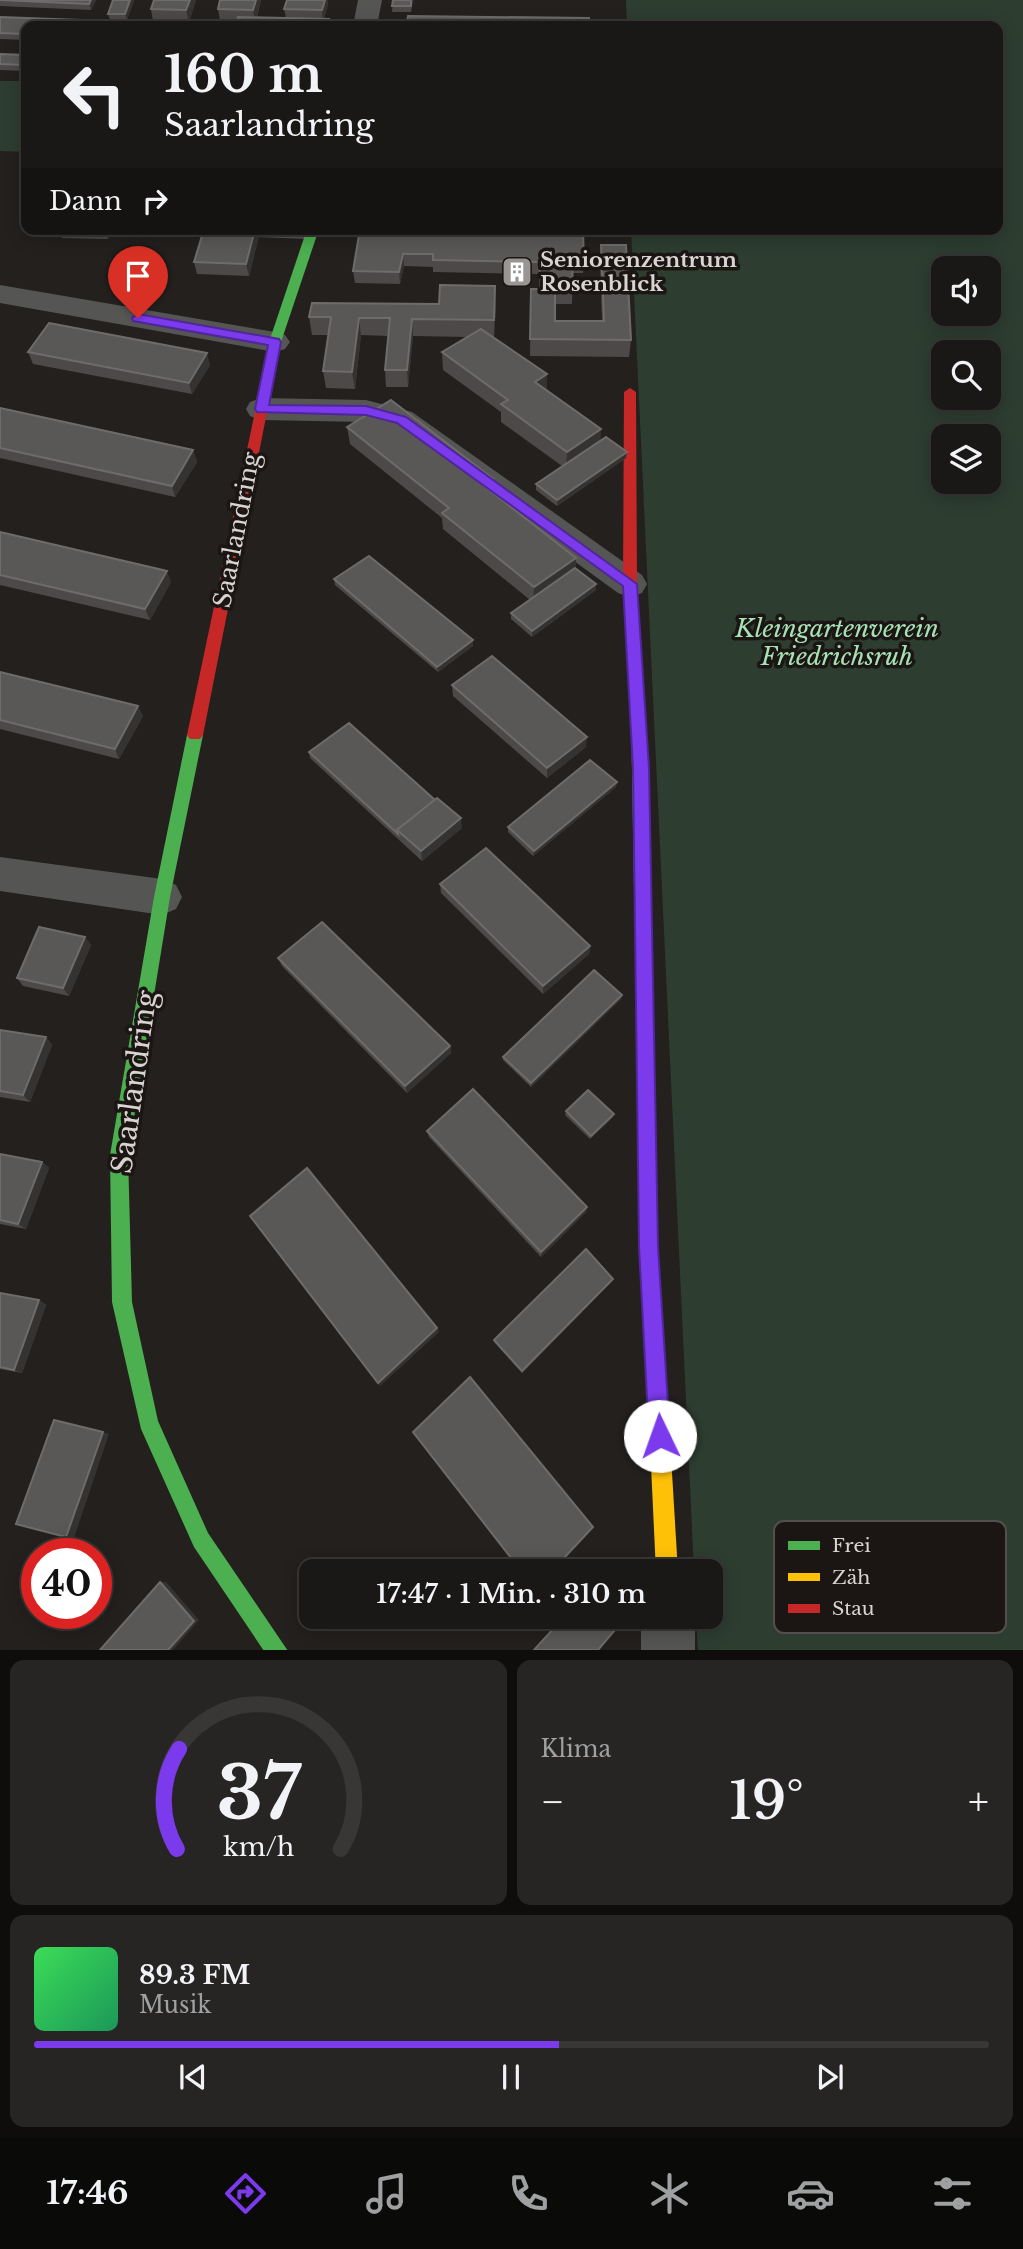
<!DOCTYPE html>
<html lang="de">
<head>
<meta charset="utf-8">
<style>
	body { margin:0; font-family:"Libre Baskerville",serif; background:#272523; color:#f1f3f6; height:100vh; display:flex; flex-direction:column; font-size:26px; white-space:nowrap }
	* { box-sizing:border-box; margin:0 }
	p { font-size:23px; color:#9fa0a1 }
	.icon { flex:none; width:38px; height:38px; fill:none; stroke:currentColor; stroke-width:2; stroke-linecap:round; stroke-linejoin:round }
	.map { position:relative; height:1650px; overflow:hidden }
	.panel { display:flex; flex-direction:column; gap:10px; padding:10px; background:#0e0d0c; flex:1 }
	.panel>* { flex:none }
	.guide { position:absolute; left:21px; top:21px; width:982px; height:214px; border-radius:14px; box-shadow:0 4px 18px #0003,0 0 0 2px #383735; background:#1a1816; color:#f1f3f6; overflow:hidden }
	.fabs { position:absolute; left:931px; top:256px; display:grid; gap:14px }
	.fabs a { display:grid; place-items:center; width:70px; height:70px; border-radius:14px; background:#1a1816; box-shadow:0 4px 18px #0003,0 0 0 2px #383735; font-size:35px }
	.speed { position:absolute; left:21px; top:1538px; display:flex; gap:14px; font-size:35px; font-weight:700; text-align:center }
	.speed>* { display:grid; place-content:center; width:91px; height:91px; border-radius:50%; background:#1a1816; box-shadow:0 4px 18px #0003,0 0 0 2px #383735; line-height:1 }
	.speed .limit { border:10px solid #d22; background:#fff; color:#111 }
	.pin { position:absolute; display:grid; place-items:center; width:60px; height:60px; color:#fff; margin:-72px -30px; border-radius:50% 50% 50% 0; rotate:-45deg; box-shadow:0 0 7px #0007 }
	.pin .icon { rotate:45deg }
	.me { position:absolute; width:77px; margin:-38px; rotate:357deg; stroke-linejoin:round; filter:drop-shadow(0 0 5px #0008) }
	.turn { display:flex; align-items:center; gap:24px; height:147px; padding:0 28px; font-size:32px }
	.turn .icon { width:91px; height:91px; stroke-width:2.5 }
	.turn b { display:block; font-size:49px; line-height:60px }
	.then { display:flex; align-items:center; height:66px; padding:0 28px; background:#0003; gap:14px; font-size:26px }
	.big { font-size:52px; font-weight:600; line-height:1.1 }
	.panel .tile { flex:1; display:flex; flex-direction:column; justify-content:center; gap:10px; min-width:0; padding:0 24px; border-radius:14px; background:#272523 }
	.panel .dial { align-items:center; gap:0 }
	.dial svg { height:182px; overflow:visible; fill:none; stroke:#383735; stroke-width:7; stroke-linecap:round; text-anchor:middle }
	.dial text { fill:#f1f3f6; stroke:none }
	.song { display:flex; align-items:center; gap:21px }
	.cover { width:84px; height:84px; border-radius:10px; background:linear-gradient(135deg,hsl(130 70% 55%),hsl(150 70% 35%)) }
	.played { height:7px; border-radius:4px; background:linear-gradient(90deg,#7c3aed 55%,#383735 55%) }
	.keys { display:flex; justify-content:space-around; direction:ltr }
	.heat { display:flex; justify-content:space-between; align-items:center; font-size:38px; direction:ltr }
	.panel .tiles { flex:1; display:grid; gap:10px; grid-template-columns:1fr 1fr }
	.tile:last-child { grid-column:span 2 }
	.trip { position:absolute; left:299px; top:1559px; width:424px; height:70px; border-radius:14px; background:#1a1816; box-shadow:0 4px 18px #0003,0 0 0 2px #383735; font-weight:600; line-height:70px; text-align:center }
	.menu { display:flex; height:112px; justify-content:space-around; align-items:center; background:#0a0a09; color:#9fa0a1 }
	.menu .icon { width:49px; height:49px }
	.menu .selected { color:#7c3aed }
	.menu b { font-size:32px; color:#f1f3f6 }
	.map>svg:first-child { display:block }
</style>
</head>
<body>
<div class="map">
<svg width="1023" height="1651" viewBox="0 0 1023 1651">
	<rect width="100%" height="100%" fill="#23201e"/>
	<!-- green -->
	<g fill="#2d3d30" fill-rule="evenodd">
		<path d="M 626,0 L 1023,0 L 1023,1650 L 698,1650 L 696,1617 L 710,1617 L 710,1572 L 694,1571 L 631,229 L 998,229 L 998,26 L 627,26 ZM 943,268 L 989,268 L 989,313 L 943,313 ZM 943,352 L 989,352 L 989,397 L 943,397 ZM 943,436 L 989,436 L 989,481 L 943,481 Z"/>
		<path d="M 0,81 L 26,81 L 26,152 L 0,151 Z"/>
	</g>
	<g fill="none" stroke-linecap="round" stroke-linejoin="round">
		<!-- lane -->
		<path fill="#555554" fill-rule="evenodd" d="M 153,229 L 307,229 L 316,231 L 319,234 L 311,239 L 160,234 Z"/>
		<!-- street -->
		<g fill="#555554" fill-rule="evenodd">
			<path d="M 358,0 L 382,0 L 377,26 L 353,26 Z"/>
			<path d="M 0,285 L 275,332 L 285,335 L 290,342 L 285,349 L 275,352 L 0,303 Z"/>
			<path d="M 261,398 L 366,400 L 412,412 L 642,575 L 647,584 L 642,593 L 630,597 L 618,593 L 391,428 L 366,422 L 261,420 L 250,416 L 246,409 L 250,402 Z"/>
			<path d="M 0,857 L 162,879 L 176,885 L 182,897 L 176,909 L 162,915 L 0,891 Z"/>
			<rect x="641" y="1617" width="54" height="34"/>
		</g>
		<!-- fast -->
		<g fill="#4caf50" fill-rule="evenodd">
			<path d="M 307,229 L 319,229 L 281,342 L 268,407 L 262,411 L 256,407 L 269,342 Z"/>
			<path d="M 638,706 L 645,712 L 649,767 L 658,1247 L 669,1423 L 666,1430 L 659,1433 L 652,1430 L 649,1423 L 640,1247 L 631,712 Z"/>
			<path d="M 195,729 L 200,731 L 203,735 L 170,897 L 128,1155 L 132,1302 L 158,1421 L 208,1533 L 288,1651 L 264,1651 L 194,1547 L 141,1429 L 112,1302 L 110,1155 L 154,897 L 187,735 L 190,731 Z"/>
		</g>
		<!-- slow -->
		<path fill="#ffc107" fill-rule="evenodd" d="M 659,1413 L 666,1416 L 669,1423 L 678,1572 L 656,1572 L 649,1423 L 652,1416 Z"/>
		<!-- jam -->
		<g fill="#c62828" fill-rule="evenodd">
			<path d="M 630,388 L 636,392 L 637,584 L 645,712 L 638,718 L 631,712 L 623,584 L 624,392 Z"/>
			<path d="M 262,403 L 268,407 L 203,735 L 200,739 L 190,739 L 187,735 L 256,407 Z"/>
		</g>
	</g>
	<!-- wall -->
	<g fill="#4c4948">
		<path d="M 0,0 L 96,0 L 91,10 L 0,6 Z"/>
		<path d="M 134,0 L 127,20 L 110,20 L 108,14 Z"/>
		<path d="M 154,0 L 196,0 L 189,22 L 153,21 L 151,9 Z"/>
		<path d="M 261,0 L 257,17 L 286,18 L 284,9 L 287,0 L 328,0 L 328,4 L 324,19 L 329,19 L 330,26 L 236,26 L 237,21 L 220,21 L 218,9 Z"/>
		<path d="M 393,0 L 413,0 L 411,12 L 392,12 Z"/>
		<path d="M 0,17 L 26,26 L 26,40 L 0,39 Z"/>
		<path d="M 0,54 L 26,55 L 26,71 L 0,70 Z"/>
		<path d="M 59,229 L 111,229 L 108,239 L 62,238 Z"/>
		<path d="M 360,229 L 584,261 L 583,273 L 573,273 L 572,304 L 555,304 L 555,321 L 602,321 L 600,263 L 601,245 L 631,340 L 629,357 L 530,356 L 531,289 L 540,289 L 540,274 L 433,272 L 433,267 L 404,266 L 400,284 L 355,283 L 353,271 Z"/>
		<path d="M 533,229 L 579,229 L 578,231 Z"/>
		<path d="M 259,236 L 249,276 L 197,274 L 194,262 Z"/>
		<path d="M 496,303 L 494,337 L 547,391 L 601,429 L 600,440 L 626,458 L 557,506 L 536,490 L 536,484 L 562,466 L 501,422 L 501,412 L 443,370 L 442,352 L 468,337 L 413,336 L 408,387 L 386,387 L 385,370 L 388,336 L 361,335 L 355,389 L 326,388 L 323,371 L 329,335 L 312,335 L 309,317 L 439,304 Z"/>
		<path d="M 28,352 L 210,365 L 192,394 L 33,364 Z"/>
		<path d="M 0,408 L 193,450 L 197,462 L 175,497 L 0,458 Z"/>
		<path d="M 347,427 L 493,479 L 493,493 L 576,558 L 575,568 L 596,590 L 532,637 L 511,619 L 511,613 L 530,600 L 443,529 L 442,518 L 350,444 Z"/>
		<path d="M 0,532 L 171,582 L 150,620 L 0,585 Z"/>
		<path d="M 334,579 L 473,646 L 438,672 L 335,585 Z"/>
		<path d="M 0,672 L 143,716 L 119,759 L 0,729 Z"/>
		<path d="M 452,685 L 586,747 L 547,778 L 453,696 Z"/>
		<path d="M 309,752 L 435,800 L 462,828 L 422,861 L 310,758 Z"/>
		<path d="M 617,782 L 616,787 L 533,856 L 508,832 L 508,827 Z"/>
		<path d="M 440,884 L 590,946 L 589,954 L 543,994 L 441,893 Z"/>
		<path d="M 85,937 L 91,945 L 69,996 L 23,986 L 17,978 Z"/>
		<path d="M 278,958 L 450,1046 L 451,1053 L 407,1093 L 282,966 Z"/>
		<path d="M 622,995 L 621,999 L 531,1087 L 503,1060 L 503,1057 Z"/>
		<path d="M 0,1030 L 46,1037 L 52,1045 L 30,1102 L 0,1097 Z"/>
		<path d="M 566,1111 L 613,1117 L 590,1139 L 565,1115 Z"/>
		<path d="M 427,1131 L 587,1207 L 586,1212 L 541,1257 L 429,1137 Z"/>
		<path d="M 0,1154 L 42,1162 L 49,1168 L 26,1229 L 0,1224 Z"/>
		<path d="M 612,1281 L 522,1373 L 494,1342 L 494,1340 Z"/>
		<path d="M 0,1293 L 39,1300 L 46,1305 L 22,1373 L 0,1369 Z"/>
	</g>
	<!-- shaded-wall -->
	<g fill="#353331">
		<path d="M 91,0 L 96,0 L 91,10 L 89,4 Z"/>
		<path d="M 130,0 L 134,0 L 127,20 L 125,14 Z"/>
		<path d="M 190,0 L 196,0 L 189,22 L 186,10 Z"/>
		<path d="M 256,0 L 261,0 L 255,22 L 253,10 Z"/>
		<path d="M 325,0 L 328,0 L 328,4 L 323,23 L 322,10 Z"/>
		<path d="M 105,229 L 111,229 L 108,239 Z"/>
		<path d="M 255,229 L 258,229 L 259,236 L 249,276 L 246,264 Z"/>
		<path d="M 403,254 L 404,266 L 400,284 L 399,272 Z"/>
		<path d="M 495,286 L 496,303 L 494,337 L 494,320 Z"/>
		<path d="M 359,318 L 361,335 L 355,389 L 352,372 Z"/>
		<path d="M 412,319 L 413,336 L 408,387 L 407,370 Z"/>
		<path d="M 207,353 L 210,365 L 192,394 L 189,383 Z"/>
		<path d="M 547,374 L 547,392 L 535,382 Z"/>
		<path d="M 601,429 L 600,446 L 566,469 L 567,452 Z"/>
		<path d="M 193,450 L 197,462 L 175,497 L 172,486 Z"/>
		<path d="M 627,452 L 626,458 L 557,506 L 557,500 Z"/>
		<path d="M 493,479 L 493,496 L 483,485 Z"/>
		<path d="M 576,558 L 575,574 L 533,603 L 534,587 Z"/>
		<path d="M 167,571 L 171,582 L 150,620 L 145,609 Z"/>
		<path d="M 596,584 L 596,590 L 532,637 L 532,631 Z"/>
		<path d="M 473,640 L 473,646 L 438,672 L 437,667 Z"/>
		<path d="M 138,706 L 143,716 L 119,759 L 115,749 Z"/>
		<path d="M 587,737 L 586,747 L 547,778 L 547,768 Z"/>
		<path d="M 617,782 L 616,787 L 533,856 L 534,851 Z"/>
		<path d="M 461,818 L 462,828 L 422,861 L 421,851 Z"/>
		<path d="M 85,937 L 91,945 L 69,996 L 63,988 Z"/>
		<path d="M 590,946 L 589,954 L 543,994 L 543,986 Z"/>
		<path d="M 622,995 L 621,999 L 531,1087 L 531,1083 Z"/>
		<path d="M 46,1037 L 52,1045 L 30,1102 L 23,1095 Z"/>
		<path d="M 450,1046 L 451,1053 L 407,1093 L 405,1086 Z"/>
		<path d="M 614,1114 L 613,1117 L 590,1139 L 591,1136 Z"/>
		<path d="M 42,1162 L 49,1168 L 26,1229 L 18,1224 Z"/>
		<path d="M 587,1207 L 586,1212 L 541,1257 L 541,1252 Z"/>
		<path d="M 613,1279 L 612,1281 L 522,1373 L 522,1371 Z"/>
		<path d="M 39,1300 L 46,1305 L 22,1373 L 14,1370 Z"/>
		<path d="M 437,1328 L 439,1332 L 380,1386 L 378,1383 Z"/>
		<path d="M 103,1432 L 109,1434 L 74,1538 L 66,1537 Z"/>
		<path d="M 160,1582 L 166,1582 L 199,1620 L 173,1650 L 168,1650 Z"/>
	</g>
	<!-- building -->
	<g fill="#5a5857" stroke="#6e6c6a" stroke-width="2">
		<path d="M 0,0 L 91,0 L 89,4 Z"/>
		<path d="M 113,0 L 130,0 L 125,14 L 108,14 Z"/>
		<path d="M 154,0 L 190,0 L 186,10 L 151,9 Z"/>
		<path d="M 220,0 L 256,0 L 253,10 L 218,9 Z"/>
		<path d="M 287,0 L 325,0 L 322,10 L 284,9 Z"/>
		<path d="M 393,0 L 411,0 L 411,6 L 392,6 Z"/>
		<path d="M 408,16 L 589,18 L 589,26 L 406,26 Z"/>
		<path d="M 0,17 L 80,20 L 77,26 L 26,26 L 26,34 L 0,33 Z"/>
		<path d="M 238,17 L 329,19 L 328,26 L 236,26 Z"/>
		<path d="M 0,54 L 26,55 L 26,65 L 0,64 Z"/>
		<path d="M 204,229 L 255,229 L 246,264 L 194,262 Z"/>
		<path d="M 360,229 L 583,231 L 584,261 L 572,261 L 573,292 L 555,292 L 555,289 L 540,289 L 540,262 L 433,260 L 433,254 L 403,254 L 399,272 L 353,271 Z"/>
		<path d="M 601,245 L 626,245 L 631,340 L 530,339 L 531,289 L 555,289 L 555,321 L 604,321 Z"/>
		<path d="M 440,285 L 495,286 L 494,320 L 412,319 L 407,370 L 385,370 L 390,318 L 359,318 L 352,372 L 323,371 L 331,317 L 309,317 L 312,303 L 439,304 Z"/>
		<path d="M 49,323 L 207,353 L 189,383 L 28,352 Z"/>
		<path d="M 481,329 L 547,374 L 535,382 L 601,429 L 567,452 L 501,404 L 508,400 L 442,352 Z"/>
		<path d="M 391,400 L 493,479 L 483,485 L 576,558 L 534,587 L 442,513 L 449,508 L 347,427 Z"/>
		<path d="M 0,408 L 193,450 L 172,486 L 0,448 Z"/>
		<path d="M 606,437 L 627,452 L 557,500 L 536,484 Z"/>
		<path d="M 0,532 L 167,571 L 145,609 L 0,575 Z"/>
		<path d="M 369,556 L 473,640 L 437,667 L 334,579 Z"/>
		<path d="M 575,568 L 596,584 L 532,631 L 511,613 Z"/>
		<path d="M 492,656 L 587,737 L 547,768 L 452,685 Z"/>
		<path d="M 0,672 L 138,706 L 115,749 L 0,720 Z"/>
		<path d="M 349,723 L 435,800 L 397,830 L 398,834 L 309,752 Z"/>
		<path d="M 590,760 L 617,782 L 534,851 L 508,827 Z"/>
		<path d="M 437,798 L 461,818 L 421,851 L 397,830 Z"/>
		<path d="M 486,848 L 590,946 L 543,986 L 440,884 Z"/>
		<path d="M 322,922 L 450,1046 L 405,1086 L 278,958 Z"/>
		<path d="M 39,927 L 85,937 L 63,988 L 17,978 Z"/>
		<path d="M 594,970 L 622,995 L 531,1083 L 503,1057 Z"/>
		<path d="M 0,1030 L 46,1037 L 23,1095 L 0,1091 Z"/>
		<path d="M 473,1089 L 587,1207 L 541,1252 L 427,1131 Z"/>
		<path d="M 588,1090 L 614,1114 L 591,1136 L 566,1111 Z"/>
		<path d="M 0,1154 L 42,1162 L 18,1224 L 0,1220 Z"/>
		<path d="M 307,1168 L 437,1328 L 378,1383 L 250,1216 Z"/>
		<path d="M 586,1249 L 613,1279 L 522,1371 L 494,1340 Z"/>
		<path d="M 0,1293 L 39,1300 L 14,1370 L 0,1367 Z"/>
		<path d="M 470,1377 L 593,1527 L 551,1572 L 522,1572 L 413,1432 Z"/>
		<path d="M 54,1420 L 103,1432 L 66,1537 L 16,1524 Z"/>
		<path d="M 608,1566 L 612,1572 L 603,1572 Z"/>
		<path d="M 160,1582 L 194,1621 L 168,1650 L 100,1650 Z"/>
		<path d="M 564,1617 L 626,1617 L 598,1650 L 534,1650 Z"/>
	</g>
	<!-- route -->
	<path fill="#7c3aed" stroke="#51269a" stroke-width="2" d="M 138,314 L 279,339 L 281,342 L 269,405 L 366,406 L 406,417 L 637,584 L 649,768 L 658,1247 L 670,1436 L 667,1444 L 660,1447 L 652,1444 L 649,1436 L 639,1247 L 633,768 L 623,586 L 397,423 L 366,415 L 257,412 L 255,409 L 268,345 L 133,321 L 132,318 Z"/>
	<!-- icons -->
	<defs>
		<g id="building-square" transform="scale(1.575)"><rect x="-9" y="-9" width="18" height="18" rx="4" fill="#989592" stroke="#1b1613"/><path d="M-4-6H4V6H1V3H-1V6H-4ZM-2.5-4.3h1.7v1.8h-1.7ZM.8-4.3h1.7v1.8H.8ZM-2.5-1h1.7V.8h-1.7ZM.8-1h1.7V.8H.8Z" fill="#fff"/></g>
	</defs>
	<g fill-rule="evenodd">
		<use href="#building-square" x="517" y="272"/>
	</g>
	<g text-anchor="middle" stroke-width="7" stroke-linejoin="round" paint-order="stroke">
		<!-- far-poi labels -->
		<g font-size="21" font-weight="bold" fill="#d7d4d1" stroke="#1b1613" text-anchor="start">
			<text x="540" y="267">Seniorenzentrum<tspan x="540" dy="24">Rosenblick</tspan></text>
		</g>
		<!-- street labels -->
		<g font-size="24" fill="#d7d4d1" stroke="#1b1613">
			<text transform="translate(237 530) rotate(-79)" y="8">Saarlandring</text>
		</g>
		<!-- park labels -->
		<g font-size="24" font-style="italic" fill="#a7e2b6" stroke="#1b1613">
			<text x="837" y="637">Kleingartenverein<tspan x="837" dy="28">Friedrichsruh</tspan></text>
		</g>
		<!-- near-street labels -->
		<g font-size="28" fill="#d7d4d1" stroke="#1b1613">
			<text transform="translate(134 1082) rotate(-82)" y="10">Saarlandring</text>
		</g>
	</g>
	<!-- legend -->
	<rect x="774" y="1521" width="232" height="112" rx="10" fill="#1b1613" stroke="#534f4c" stroke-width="2"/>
	<rect x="788" y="1541" width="32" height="9" fill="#4caf50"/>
	<rect x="788" y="1573" width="32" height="8" fill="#ffc107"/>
	<rect x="788" y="1604" width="32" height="9" fill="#c62828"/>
	<g font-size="19" fill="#d7d4d1">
		<text x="832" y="1552">Frei</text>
		<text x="832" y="1584">Zäh</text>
		<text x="832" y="1615">Stau</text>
	</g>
</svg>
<div class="fabs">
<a><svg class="icon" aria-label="sound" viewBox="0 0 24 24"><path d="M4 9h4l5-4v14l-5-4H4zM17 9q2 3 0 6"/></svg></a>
<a><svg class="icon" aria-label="search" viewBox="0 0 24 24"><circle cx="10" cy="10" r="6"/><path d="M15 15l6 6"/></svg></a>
<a><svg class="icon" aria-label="layers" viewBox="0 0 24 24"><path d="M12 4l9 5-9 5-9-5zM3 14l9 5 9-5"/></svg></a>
</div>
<div class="speed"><div class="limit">40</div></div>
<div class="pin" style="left:138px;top:318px;background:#d93025"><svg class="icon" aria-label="arrive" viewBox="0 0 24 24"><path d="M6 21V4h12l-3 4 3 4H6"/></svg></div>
<svg class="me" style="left:660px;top:1436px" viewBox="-20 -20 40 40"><circle r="19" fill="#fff"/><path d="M0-13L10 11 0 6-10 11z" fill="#7c3aed"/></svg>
<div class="trip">17:47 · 1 Min. · 310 m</div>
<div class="guide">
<div class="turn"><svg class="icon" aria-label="left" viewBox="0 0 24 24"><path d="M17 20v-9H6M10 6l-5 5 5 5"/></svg><div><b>160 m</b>Saarlandring</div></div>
<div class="then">Dann<svg class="icon" aria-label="right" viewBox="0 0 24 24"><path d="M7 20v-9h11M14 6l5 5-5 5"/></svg></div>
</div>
</div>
<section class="panel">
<div class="tiles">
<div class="tile dial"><svg viewBox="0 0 100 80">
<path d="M14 69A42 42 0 1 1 86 69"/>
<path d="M14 69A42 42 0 0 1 15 25" stroke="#7c3aed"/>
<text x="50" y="56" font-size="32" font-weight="700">37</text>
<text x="50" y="72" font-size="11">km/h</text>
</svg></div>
<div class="tile"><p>Klima</p>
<div class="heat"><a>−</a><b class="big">19°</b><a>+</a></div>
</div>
<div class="tile">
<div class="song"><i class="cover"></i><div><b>89.3 FM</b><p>Musik</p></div></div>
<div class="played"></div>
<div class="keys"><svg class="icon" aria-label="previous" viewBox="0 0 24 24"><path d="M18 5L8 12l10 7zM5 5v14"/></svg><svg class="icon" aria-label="pause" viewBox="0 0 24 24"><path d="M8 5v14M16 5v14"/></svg><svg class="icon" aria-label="next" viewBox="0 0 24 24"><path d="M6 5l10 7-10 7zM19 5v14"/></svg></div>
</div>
</div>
</section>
<nav class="menu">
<b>17:46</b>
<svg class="icon selected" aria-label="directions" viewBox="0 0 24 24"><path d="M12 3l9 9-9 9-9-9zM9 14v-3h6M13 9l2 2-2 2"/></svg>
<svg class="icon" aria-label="music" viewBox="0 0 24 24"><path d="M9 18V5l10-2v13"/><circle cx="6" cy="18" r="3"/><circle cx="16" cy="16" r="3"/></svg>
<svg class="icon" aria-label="phone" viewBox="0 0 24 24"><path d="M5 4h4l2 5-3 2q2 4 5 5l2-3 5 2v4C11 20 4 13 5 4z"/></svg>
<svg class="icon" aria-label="climate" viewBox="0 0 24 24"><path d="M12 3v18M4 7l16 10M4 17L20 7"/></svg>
<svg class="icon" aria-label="car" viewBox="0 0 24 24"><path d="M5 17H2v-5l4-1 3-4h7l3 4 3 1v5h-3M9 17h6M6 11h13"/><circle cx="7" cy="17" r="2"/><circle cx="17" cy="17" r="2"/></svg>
<svg class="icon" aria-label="filters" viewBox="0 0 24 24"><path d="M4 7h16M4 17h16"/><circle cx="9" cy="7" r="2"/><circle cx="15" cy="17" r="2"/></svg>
</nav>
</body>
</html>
